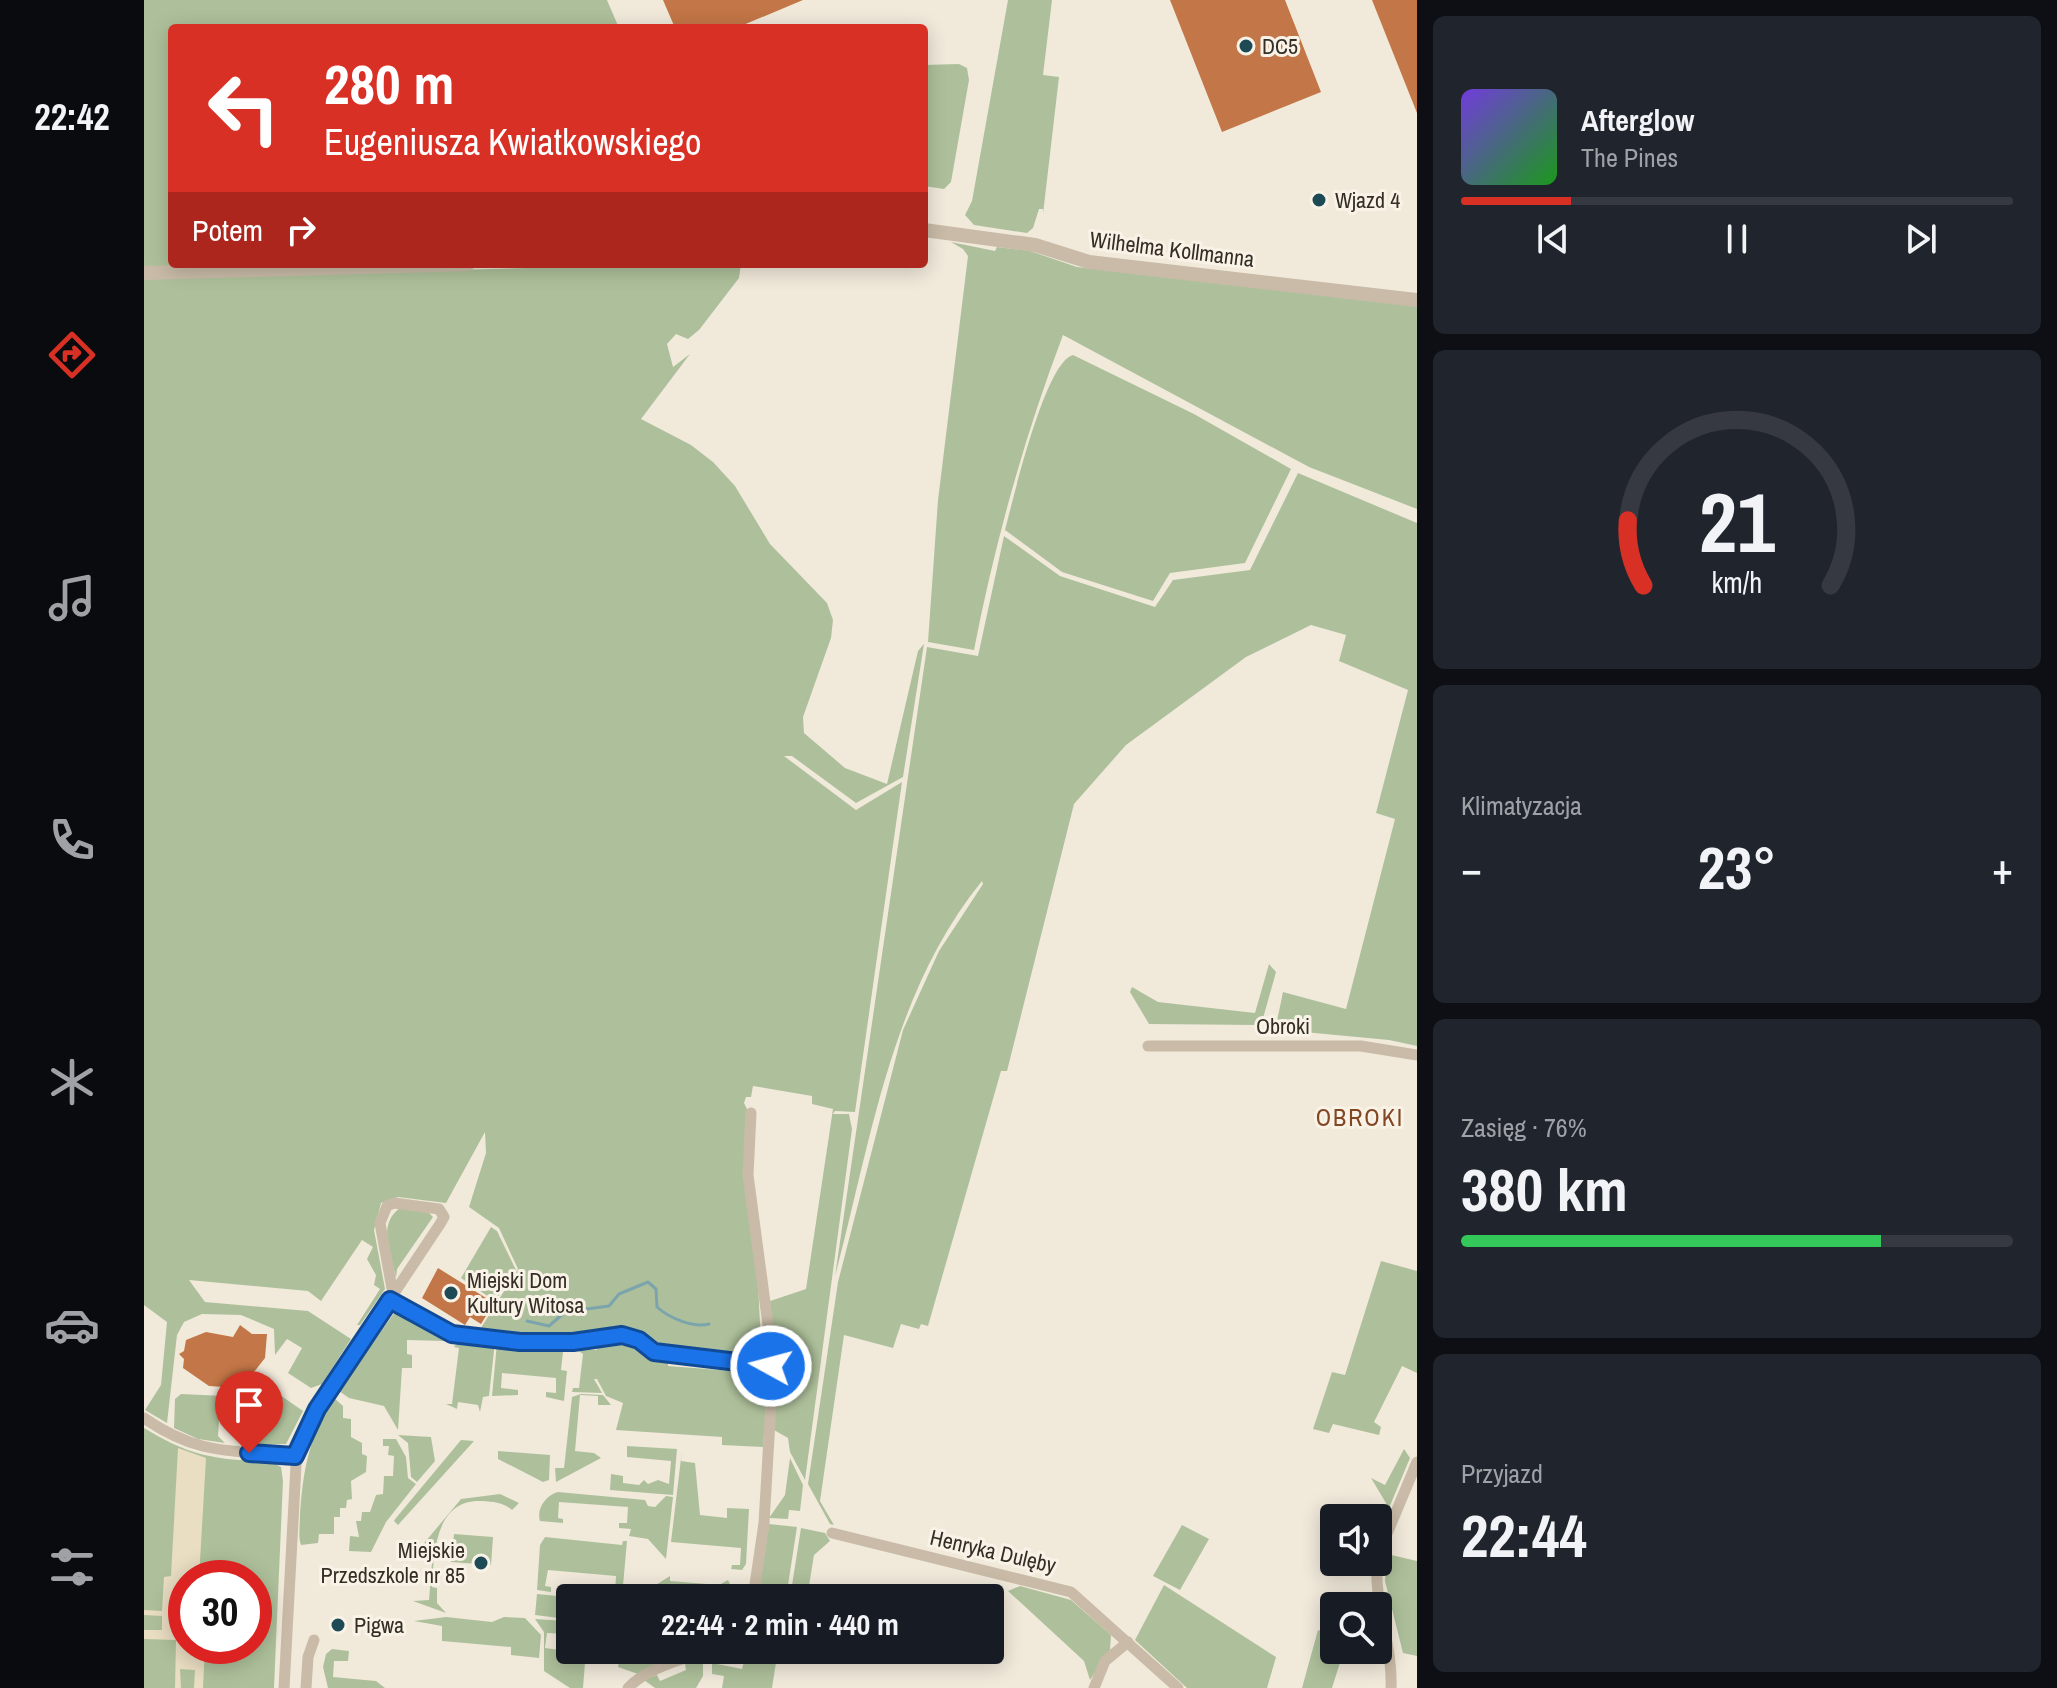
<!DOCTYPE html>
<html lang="pl">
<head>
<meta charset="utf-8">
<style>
	body { margin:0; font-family:"Archivo Narrow",sans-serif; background:#20242c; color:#f1f3f6; height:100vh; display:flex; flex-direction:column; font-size:30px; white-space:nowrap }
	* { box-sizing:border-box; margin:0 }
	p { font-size:26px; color:#9ea1a6 }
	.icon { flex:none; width:44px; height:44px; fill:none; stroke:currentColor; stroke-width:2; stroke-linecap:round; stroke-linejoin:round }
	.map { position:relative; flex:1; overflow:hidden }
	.side { display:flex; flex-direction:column; gap:16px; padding:16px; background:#0d0f14; width:640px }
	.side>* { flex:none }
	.hud { position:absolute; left:24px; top:24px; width:760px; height:244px; border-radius:8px; box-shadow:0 4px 20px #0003; background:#d93025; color:#fff; overflow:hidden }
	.controls { position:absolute; left:1176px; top:1504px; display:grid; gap:16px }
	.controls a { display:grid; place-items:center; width:72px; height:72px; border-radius:8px; background:#171b24; box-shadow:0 4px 20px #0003; font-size:40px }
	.speed { position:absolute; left:24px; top:1560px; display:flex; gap:16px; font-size:40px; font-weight:700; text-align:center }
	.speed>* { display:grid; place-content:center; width:104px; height:104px; border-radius:50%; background:#171b24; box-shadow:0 4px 20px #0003; line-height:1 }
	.speed .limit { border:12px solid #d22; background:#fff; color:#111 }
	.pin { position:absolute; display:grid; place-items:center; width:68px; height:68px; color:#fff; margin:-82px -34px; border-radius:50% 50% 50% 0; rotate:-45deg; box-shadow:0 0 8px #0007 }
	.pin .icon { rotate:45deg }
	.me { position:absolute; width:88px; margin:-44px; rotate:277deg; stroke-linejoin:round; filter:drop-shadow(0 0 6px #0008) }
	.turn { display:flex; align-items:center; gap:28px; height:168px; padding:0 24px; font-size:36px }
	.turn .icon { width:104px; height:104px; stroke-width:2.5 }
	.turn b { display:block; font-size:56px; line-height:68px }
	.then { display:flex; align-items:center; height:76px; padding:0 24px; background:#0003; gap:16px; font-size:30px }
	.big { font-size:60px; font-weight:700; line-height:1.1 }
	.side .widget { flex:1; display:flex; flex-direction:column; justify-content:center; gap:12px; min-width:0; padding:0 28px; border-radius:12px; background:#20242c }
	.side .dial { align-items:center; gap:0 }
	.dial svg { height:208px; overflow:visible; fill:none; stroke:#363941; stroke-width:7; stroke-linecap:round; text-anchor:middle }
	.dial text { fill:#f1f3f6; stroke:none }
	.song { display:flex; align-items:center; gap:24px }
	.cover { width:96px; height:96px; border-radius:12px; background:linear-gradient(135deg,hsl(260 70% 55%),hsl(120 70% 35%)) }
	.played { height:8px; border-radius:4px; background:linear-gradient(90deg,#d93025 20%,#363941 20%) }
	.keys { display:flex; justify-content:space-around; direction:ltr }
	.heat { display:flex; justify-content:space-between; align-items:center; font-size:44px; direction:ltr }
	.charge { height:12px; border-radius:6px; background:linear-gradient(90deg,#34c759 76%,#363941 0) }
	.trip { position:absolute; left:412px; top:1584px; width:448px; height:80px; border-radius:8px; background:#171b24; box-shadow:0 4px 20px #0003; font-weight:700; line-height:80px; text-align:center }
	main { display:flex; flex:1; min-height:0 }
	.tab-bar { display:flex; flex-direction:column; width:144px; justify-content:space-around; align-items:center; background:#090b0e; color:#9ea1a6 }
	.tab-bar .icon { width:56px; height:56px }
	.tab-bar .current { color:#d93025 }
	.tab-bar b { font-size:36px; color:#f1f3f6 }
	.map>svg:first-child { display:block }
</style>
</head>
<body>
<main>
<nav class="tab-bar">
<b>22:42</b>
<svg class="icon current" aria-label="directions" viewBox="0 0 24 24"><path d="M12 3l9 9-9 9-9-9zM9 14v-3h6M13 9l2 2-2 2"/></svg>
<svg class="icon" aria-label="music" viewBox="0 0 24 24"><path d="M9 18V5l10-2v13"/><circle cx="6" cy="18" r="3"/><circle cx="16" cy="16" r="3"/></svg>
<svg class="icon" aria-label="phone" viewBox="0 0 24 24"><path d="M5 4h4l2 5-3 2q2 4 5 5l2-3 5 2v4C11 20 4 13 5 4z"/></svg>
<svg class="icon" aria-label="climate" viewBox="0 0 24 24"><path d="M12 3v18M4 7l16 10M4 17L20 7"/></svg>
<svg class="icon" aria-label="car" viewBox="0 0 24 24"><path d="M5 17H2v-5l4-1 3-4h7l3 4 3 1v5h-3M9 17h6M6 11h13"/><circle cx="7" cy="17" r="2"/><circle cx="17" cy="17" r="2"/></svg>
<svg class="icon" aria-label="filters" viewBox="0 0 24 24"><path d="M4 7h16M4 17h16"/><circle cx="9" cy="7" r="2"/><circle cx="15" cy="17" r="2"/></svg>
</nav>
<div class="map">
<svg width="1273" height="1688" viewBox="0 0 1273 1688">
	<rect width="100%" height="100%" fill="#f1eadb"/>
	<!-- green -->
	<g fill="#aec09b" fill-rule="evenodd">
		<path d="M 0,0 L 463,0 L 475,28 L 28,28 L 28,264 L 124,264 L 0,268 Z"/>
		<path d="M 864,0 L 908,0 L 899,75 L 915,77 L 899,214 L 899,209 L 895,209 L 889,228 L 883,233 L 830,225 L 821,215 L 828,201 Z"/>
		<path d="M 815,64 L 823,68 L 825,80 L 807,182 L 800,189 L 780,186 L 780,65 Z"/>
		<path d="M 807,242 L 851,251 L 853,247 L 886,251 L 933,267 L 1273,306 L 1273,509 L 1165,467 L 919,335 C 880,438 851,542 830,650 L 784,642 L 794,500 L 824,256 L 819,249 Z"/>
		<path d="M 533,264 L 597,264 L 595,278 L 555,330 L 544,339 L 532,334 L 523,344 L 529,367 L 546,354 L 497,419 L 547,445 L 569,462 L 591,486 L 626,544 L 683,603 L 689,620 L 687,638 L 659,717 L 660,733 L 701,768 L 743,784 L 774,651 L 780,644 L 759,777 L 712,803 L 648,756 L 640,756 L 712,810 L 758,782 L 711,1112 L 691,1111 L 689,1114 L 705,1114 L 708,1129 L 661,1480 L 646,1452 L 644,1438 L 630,1430 L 623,1302 L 662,1289 L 689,1109 L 668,1104 L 668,1096 L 609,1086 L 607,1097 L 602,1097 L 600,1103 L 605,1113 L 618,1361 L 512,1348 C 484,1316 434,1339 398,1338 C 377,1338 356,1333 335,1331 L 374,1269 L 355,1228 L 325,1207 L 342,1153 L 341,1132 L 302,1203 L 254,1197 L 237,1203 L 230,1230 L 241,1289 L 216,1325 L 213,1325 L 236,1289 L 230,1285 L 232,1275 L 223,1259 L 229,1247 L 218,1240 L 177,1301 L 164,1291 L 45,1280 L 61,1302 L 164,1311 L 207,1339 L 178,1384 L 167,1388 L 144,1373 L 158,1348 L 143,1339 L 131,1355 L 130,1329 L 97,1315 L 58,1314 L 40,1322 L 33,1335 L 23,1423 L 1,1410 L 17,1385 L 23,1322 L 0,1305 L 0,278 Z"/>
		<path d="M 929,355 L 1050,414 L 1147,469 L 1101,563 L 1026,573 L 1009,601 L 918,572 L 861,530 C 869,500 901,362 929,355 Z"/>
		<path d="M 1154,473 L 1273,523 L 1273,1046 L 1245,1040 L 1149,1031 L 1137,1028 L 1133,1021 L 1139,992 L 1202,1009 L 1251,819 L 1232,813 L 1264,690 L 1195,661 L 1202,635 L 1167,625 L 1102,657 L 982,745 L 930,804 L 863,1071 L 857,1071 L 784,1326 L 777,1324 L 775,1329 L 757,1324 L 749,1348 L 700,1335 L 676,1501 L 690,1525 L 686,1524 L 664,1484 L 694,1282 L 759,1030 L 795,951 L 839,884 L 838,881 C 747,993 727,1141 691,1276 L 783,647 L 834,656 L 860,536 L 916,576 L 1011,607 L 1029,580 L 1106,570 Z"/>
		<path d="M 1125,964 L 1132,972 L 1118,1022 L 1113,1025 L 1005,1024 L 986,992 L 988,987 L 1014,1002 L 1111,1013 Z"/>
		<path d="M 258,1207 L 284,1212 L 289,1217 L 253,1269 L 252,1278 C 247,1254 232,1222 258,1207 Z"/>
		<path d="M 347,1227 L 353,1231 L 372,1270 L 351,1301 L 317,1278 Z"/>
		<path d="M 1237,1261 L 1273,1271 L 1273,1373 L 1258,1366 L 1230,1422 L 1237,1427 L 1235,1435 L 1189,1424 L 1185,1433 L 1169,1429 L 1188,1372 L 1201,1375 Z"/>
		<path d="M 253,1309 L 266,1315 L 264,1321 L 293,1337 L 297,1332 L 301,1337 L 300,1341 L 263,1340 L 263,1354 L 268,1355 L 268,1368 L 258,1368 L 254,1430 L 240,1406 L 205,1398 L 195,1391 Z"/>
		<path d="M 452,1340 L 483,1340 L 524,1358 L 524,1366 L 602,1372 L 624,1391 L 619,1447 L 578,1445 L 578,1437 L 472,1430 L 479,1403 L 462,1396 L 453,1379 L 450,1379 L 458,1393 L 428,1392 L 429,1388 L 435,1388 L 439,1354 L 433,1350 L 448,1343 L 445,1349 L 453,1350 Z"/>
		<path d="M 336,1341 L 351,1342 L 345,1396 L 339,1397 L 336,1412 L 334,1405 L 314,1402 L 313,1409 L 302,1404 L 308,1404 L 315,1348 L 310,1347 L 313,1343 L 331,1345 Z"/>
		<path d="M 353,1343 L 356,1349 L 383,1352 L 385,1346 L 424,1348 L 425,1352 L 419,1352 L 417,1370 L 423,1371 L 420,1401 L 402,1397 L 402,1392 L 412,1393 L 412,1378 L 358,1373 L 357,1388 L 374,1390 L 374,1395 L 348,1396 Z"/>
		<path d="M 37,1394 L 80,1396 L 79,1407 L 76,1406 L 74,1436 L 81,1443 L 54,1439 L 30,1428 L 31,1399 Z"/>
		<path d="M 437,1394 L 459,1395 L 467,1405 L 454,1405 L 454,1396 L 436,1395 L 431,1451 L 450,1453 L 457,1458 L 412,1482 L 411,1468 L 420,1468 L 428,1397 Z"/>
		<path d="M 136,1395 L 159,1411 L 142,1444 L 110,1445 L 90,1417 L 129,1418 L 136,1414 Z"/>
		<path d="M 190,1398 L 199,1406 L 199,1418 L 207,1419 L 207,1437 L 218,1443 L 218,1454 L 223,1456 L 222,1472 L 207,1481 L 208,1499 L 203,1500 L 202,1508 L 196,1508 L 196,1517 L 190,1517 L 190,1534 L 175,1534 L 174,1543 L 157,1545 C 154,1537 156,1525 156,1514 C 159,1470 165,1436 190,1398 Z"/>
		<path d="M 0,1428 C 49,1458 72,1459 128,1462 L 137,1467 L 139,1481 L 130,1688 L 0,1688 ZM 42,1578 L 110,1578 L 110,1646 L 42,1646 Z"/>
		<path d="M 254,1435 L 287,1437 L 291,1461 L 273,1482 L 267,1477 L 264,1443 Z"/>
		<path d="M 239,1439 L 252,1439 L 262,1457 L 264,1478 L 272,1484 L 242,1522 L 227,1552 L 205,1551 L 206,1536 L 215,1537 L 212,1521 L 217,1521 L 218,1512 L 226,1512 L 232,1495 L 239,1494 L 240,1476 L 249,1476 L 250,1456 L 244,1455 L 245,1446 L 239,1446 Z"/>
		<path d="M 317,1440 L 330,1441 L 254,1525 L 250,1521 L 252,1518 Z"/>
		<path d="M 483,1446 L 533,1449 L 529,1495 L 466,1490 L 467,1474 L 479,1476 L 479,1483 L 495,1485 L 500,1480 L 504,1484 L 514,1480 L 525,1484 L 527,1461 L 483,1457 Z"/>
		<path d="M 1260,1449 L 1266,1458 L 1245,1508 L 1227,1478 L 1241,1485 Z"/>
		<path d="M 538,1450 L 537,1461 L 551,1463 L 556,1515 L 583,1518 L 583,1508 L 605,1509 L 602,1564 L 598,1570 L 587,1569 L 588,1565 L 596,1565 L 597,1548 L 527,1542 Z"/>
		<path d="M 354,1451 L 406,1455 L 405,1480 L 399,1482 L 354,1459 Z"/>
		<path d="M 646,1458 L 659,1485 L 656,1511 L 645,1510 L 644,1519 L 625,1518 L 641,1495 Z"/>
		<path d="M 414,1492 L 501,1500 L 504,1506 L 511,1507 L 522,1496 L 529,1497 L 522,1559 L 504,1539 L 485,1536 L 487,1529 L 475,1528 L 475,1523 L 483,1523 L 484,1507 L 415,1502 L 414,1518 L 419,1519 L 419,1523 L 396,1521 C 392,1509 402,1495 414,1492 Z"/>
		<path d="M 356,1494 L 375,1503 L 368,1510 C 358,1502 351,1502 338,1501 C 291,1499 290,1552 288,1587 L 293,1588 L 293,1603 L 302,1613 L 269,1601 L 285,1600 L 289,1550 L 276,1548 L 317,1499 Z"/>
		<path d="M 625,1524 L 653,1527 L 642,1598 L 614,1598 Z"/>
		<path d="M 1038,1525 L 1065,1539 L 1036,1590 L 1009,1576 Z"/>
		<path d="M 657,1528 L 681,1533 L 686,1541 L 670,1555 L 663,1598 L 646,1598 Z"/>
		<path d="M 310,1534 L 349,1537 L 347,1565 L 307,1562 Z"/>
		<path d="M 401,1537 L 478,1545 L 479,1541 L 483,1541 L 478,1597 L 463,1597 L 463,1592 L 471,1592 L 472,1576 L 404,1570 L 401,1586 L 407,1587 L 407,1592 L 393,1590 L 396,1545 Z"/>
		<path d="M 1243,1554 L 1273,1561 L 1273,1656 L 1259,1653 L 1241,1581 Z"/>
		<path d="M 526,1576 L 526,1581 L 575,1585 L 584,1580 L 586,1584 L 577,1598 L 491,1598 Z"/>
		<path d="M 1020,1585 L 1132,1657 L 1123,1688 L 1043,1688 L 991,1640 Z"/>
		<path d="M 876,1586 L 927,1600 L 967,1635 L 966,1650 L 946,1680 L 940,1661 L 864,1591 Z"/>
		<path d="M 393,1594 L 424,1597 L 423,1619 L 391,1615 Z"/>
		<path d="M 302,1617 L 348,1622 L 360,1617 L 381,1618 L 397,1635 L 395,1658 L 367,1655 L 367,1647 L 298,1641 L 298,1626 L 270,1621 Z"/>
		<path d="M 391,1619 L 422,1621 L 421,1634 L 403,1633 L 401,1648 L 423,1651 L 426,1622 L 426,1650 L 442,1650 L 439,1688 L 426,1688 L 400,1671 L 400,1632 Z"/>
		<path d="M 1174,1630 L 1190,1635 L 1190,1650 L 1200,1650 L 1188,1688 L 1158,1688 Z"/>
		<path d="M 188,1649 L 205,1651 L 204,1661 L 190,1661 L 189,1677 L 232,1681 L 241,1688 L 184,1688 L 179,1667 L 182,1654 Z"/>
		<path d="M 477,1650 L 546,1650 L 494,1674 L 474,1667 Z"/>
		<path d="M 603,1650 L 634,1650 L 628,1688 L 578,1688 L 580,1676 L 568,1674 L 568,1663 L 598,1669 Z"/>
		<path d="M 559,1661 L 559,1676 L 552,1688 L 511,1688 L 500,1680 L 513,1675 L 516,1681 L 542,1670 L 541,1664 Z"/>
	</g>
	<!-- plaza -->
	<path fill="#e9ddc2" d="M 34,1448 L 62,1458 L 55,1578 L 42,1578 L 38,1614 L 42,1615 L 42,1646 L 61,1646 L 59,1688 L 50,1688 L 51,1670 L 36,1669 L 37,1688 L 31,1688 L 32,1640 L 0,1639 L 0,1630 L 18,1630 L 18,1616 L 0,1615 L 0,1610 L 18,1611 L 20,1577 L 27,1576 Z"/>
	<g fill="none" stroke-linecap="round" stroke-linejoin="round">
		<!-- stream -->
		<g stroke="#7ba4ad" stroke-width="3">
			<path d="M 435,1310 L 465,1306 L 475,1294 L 504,1282 L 512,1289 L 513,1307 C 525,1318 549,1328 565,1324"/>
			<path d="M 383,1321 L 405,1326 L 427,1307"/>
		</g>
	</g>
	<!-- building -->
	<g fill="#c37647">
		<path d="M 519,0 L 659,0 L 592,28 L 531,28 Z"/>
		<path d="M 1026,0 L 1141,0 L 1177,92 L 1078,132 Z"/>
		<path d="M 1228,0 L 1273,0 L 1273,113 Z"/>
		<path d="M 294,1268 L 350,1303 L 337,1324 L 326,1317 L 321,1325 L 278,1298 Z"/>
		<path d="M 96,1325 L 108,1334 L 123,1334 L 121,1358 L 102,1382 L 85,1380 L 80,1387 L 65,1386 L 39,1368 L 40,1359 L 35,1354 L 40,1351 L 42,1340 L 62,1332 L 89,1337 Z"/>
	</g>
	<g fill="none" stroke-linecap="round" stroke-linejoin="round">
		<!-- minor -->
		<g stroke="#c9bba7" stroke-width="11">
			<path d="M 1004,1046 L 1217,1046 L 1273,1055"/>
			<path d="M 607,1113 L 604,1175 L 626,1340 L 628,1387 L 620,1523 L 609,1598"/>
			<path d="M 246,1300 L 308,1334 L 376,1342 L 429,1342 L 478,1335 L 495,1340 L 510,1352 L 627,1366"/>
			<path d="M 0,1418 C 55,1456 88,1450 151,1456"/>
			<path d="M 688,1533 L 927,1592 L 1034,1688"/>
			<path d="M 1234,1555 L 1273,1462"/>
			<path d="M 1233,1562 C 1230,1605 1249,1645 1247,1688"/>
			<path d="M 140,1688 L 153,1447 L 173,1409 L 296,1224 L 300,1217 L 295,1209 L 250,1203 L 243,1206 L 236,1223 L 249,1294"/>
			<path d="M 162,1688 L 164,1657 L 170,1640"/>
			<path d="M 484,1688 C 499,1672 527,1662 548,1656 C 565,1651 584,1668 596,1650"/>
			<path d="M 950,1688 L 961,1661 L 984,1642"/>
		</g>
		<!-- tertiary -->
		<g stroke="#c9bba7" stroke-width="14">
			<path d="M 780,230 L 891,245 L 945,262 L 1273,300"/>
			<path d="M 0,273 L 324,264"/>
		</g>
	</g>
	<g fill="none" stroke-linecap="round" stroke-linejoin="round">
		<!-- route casing -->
		<g stroke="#114b97" stroke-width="20">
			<path id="route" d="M 105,1453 L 151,1456 L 173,1409 L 246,1300 L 308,1334 L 376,1342 L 429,1342 L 478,1335 L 495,1340 L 510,1352 L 627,1366"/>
		</g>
		<!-- route -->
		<use href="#route" stroke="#1a73e8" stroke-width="14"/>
	</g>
	<!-- markers -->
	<g fill="#1e4a56" stroke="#f9f3e7" stroke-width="3">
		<circle cx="1102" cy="46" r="8"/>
		<circle cx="1175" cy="200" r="8"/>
		<circle cx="307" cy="1293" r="8"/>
		<circle cx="337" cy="1563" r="8"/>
		<circle cx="194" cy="1625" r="8"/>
	</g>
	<g text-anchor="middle" stroke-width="6" stroke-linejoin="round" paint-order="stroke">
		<!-- poi labels -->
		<g font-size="22" fill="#352e27" stroke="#f9f3e7" text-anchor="start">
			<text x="1118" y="54">DC5</text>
			<text x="1191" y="208">Wjazd 4</text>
			<text x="323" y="1288">Miejski Dom<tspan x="323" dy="25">Kultury Witosa</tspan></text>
			<text x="321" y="1558" text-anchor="end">Miejskie<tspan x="321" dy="25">Przedszkole nr 85</tspan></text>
			<text x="210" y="1633">Pigwa</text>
		</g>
		<!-- street labels -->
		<g font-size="22" fill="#352e27" stroke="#f9f3e7">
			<text transform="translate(1028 249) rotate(7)" y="8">Wilhelma Kollmanna</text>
			<text x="1139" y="1034">Obroki</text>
			<text transform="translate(849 1551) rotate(13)" y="8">Henryka Dulęby</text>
		</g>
		<!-- neighbourhood labels -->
		<g font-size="24" letter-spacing="2" fill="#824623" stroke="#f9f3e7">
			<text x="1216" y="1126">OBROKI</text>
		</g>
	</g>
</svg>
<div class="controls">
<a><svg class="icon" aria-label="sound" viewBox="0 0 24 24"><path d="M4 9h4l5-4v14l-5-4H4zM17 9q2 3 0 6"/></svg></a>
<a><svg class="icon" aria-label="search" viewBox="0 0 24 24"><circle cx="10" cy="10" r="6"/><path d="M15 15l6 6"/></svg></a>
</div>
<div class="speed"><div class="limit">30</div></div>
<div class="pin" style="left:105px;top:1453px;background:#d93025"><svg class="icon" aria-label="arrive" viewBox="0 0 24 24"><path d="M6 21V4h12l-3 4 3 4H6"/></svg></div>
<svg class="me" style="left:627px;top:1366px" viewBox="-20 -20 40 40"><circle r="17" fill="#1a73e8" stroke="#fff" stroke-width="3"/><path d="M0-11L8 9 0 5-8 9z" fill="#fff"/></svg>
<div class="trip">22:44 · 2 min · 440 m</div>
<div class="hud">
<div class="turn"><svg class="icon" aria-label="left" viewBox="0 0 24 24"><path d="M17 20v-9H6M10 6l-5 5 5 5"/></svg><div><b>280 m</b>Eugeniusza Kwiatkowskiego</div></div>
<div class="then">Potem<svg class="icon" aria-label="right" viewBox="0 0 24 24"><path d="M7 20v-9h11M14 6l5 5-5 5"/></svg></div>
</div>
</div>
<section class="side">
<div class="widget">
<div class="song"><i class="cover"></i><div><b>Afterglow</b><p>The Pines</p></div></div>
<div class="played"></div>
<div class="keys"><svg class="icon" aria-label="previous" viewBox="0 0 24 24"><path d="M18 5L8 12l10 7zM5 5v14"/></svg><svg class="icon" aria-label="pause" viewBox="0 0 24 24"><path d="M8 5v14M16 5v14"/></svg><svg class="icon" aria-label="next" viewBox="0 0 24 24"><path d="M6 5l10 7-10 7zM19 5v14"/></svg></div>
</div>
<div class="widget dial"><svg viewBox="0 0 100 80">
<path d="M14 69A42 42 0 1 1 86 69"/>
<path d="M14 69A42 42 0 0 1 8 44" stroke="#d93025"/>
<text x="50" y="56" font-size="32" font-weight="700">21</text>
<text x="50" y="72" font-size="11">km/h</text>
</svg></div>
<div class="widget"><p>Klimatyzacja</p>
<div class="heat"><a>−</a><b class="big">23°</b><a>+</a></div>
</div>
<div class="widget"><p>Zasięg · 76%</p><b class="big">380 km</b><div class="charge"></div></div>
<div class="widget"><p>Przyjazd</p><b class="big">22:44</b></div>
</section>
</main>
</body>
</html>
